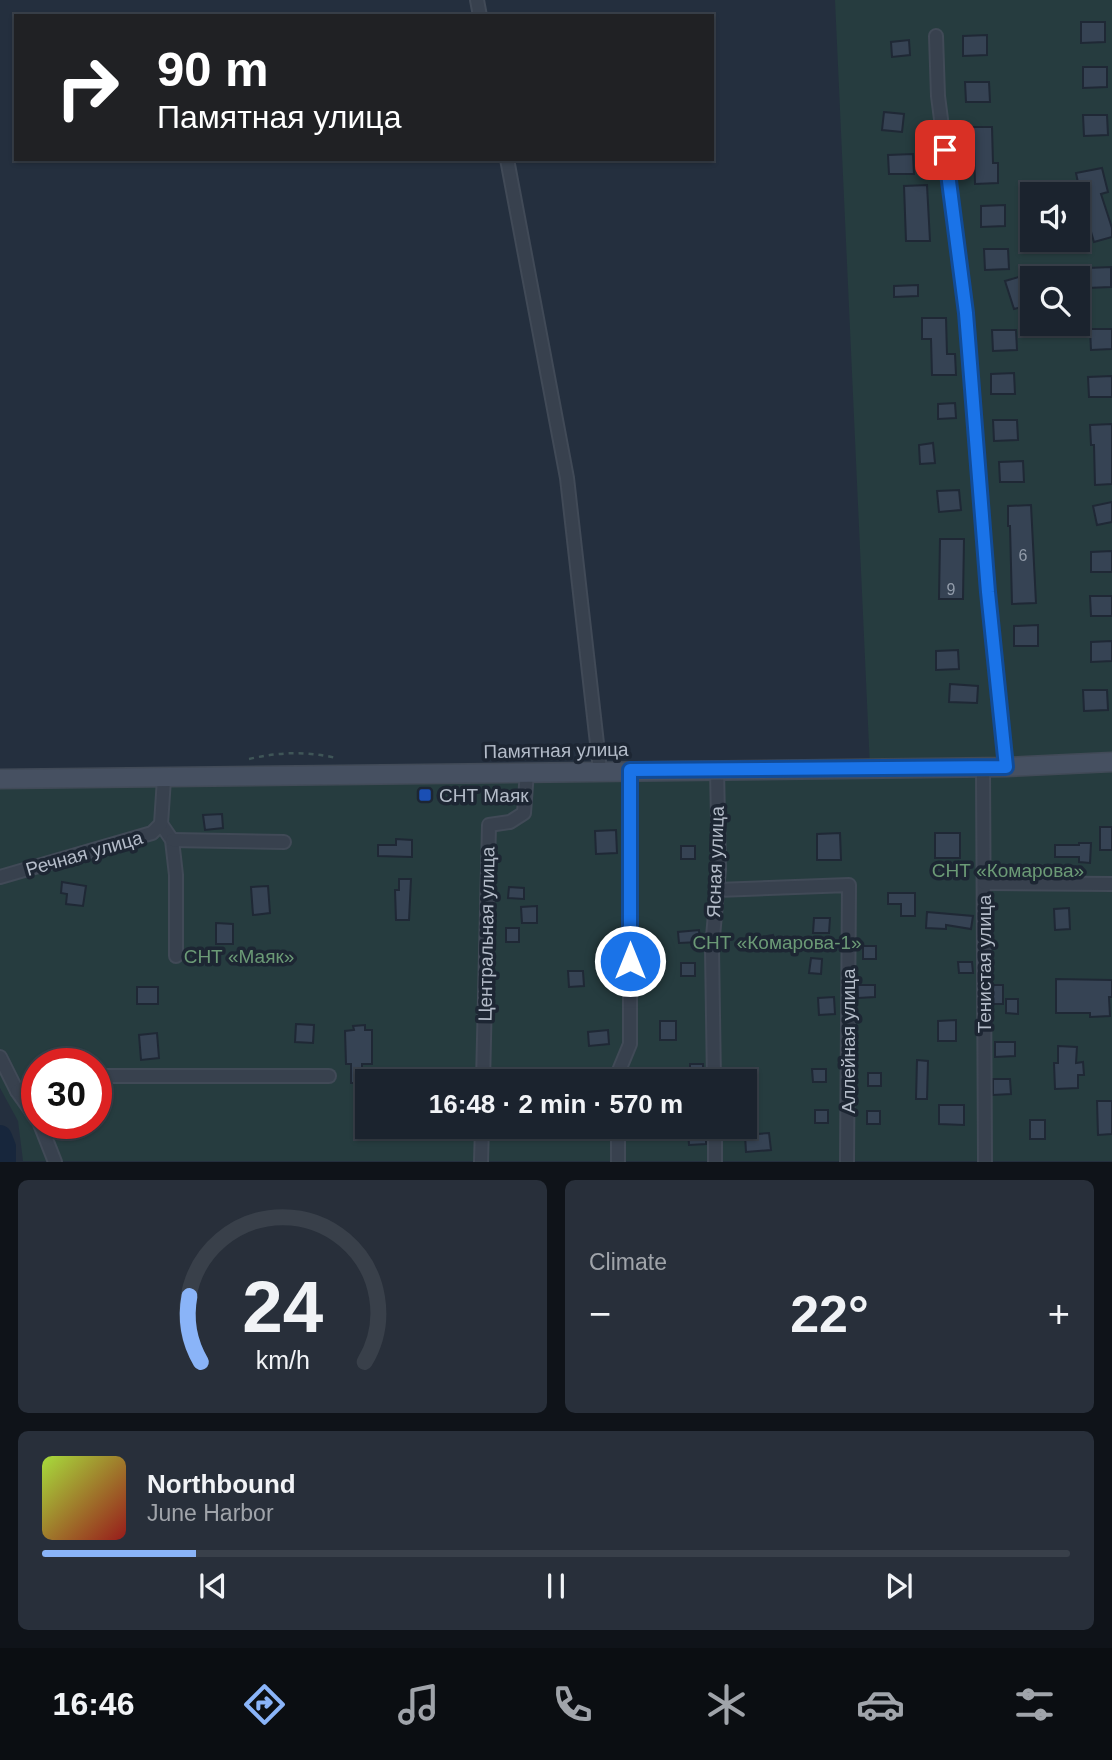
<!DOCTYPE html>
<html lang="en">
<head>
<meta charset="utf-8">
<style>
	body { margin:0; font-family:Helvetica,sans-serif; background:#282f3a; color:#f1f3f6; height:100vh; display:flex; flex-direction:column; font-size:26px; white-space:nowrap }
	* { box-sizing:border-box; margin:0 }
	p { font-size:23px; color:#a0a4aa }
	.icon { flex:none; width:38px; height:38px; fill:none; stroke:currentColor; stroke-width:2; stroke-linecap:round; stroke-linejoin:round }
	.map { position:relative; height:1162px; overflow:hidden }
	.drawer { display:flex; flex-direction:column; gap:18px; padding:18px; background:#0f1319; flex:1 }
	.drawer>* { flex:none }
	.guide { position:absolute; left:14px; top:14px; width:700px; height:147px; border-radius:0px; box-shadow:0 2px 5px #0004,0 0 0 2px #39404a; background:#202124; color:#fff; overflow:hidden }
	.buttons { position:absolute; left:1020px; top:182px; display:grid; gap:14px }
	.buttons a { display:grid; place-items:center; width:70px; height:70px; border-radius:0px; background:#1b232e; box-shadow:0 2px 5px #0004,0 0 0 2px #39404a; font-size:35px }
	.speed { position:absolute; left:21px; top:1048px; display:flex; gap:14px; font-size:35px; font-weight:700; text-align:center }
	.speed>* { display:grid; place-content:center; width:91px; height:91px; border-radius:50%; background:#1b232e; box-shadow:0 2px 5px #0004,0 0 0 2px #39404a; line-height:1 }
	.speed .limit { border:10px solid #d22; background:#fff; color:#111 }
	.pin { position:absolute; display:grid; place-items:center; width:60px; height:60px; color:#fff; margin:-30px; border-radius:14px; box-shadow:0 4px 10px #0006 }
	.me { position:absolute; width:77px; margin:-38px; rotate:0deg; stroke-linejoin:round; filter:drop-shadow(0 0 5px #0008) }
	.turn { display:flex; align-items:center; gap:24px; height:147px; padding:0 28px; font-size:32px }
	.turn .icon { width:91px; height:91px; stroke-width:2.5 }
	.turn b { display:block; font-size:49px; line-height:60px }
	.big { font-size:52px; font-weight:600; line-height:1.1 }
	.drawer .widget { flex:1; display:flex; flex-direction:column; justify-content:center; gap:10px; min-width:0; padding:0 24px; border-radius:10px; background:#282f3a }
	.drawer .dial { align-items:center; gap:0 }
	.dial svg { height:182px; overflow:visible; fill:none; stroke:#39404a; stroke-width:7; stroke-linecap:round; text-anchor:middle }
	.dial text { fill:#f1f3f6; stroke:none }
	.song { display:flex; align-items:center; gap:21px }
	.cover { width:84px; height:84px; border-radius:10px; background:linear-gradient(135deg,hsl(80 70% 55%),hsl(0 70% 35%)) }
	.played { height:7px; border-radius:4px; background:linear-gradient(90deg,#8ab4f8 15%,#39404a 15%) }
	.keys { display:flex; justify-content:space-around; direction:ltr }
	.heat { display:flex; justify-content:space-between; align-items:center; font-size:38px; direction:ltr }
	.drawer .tiles { flex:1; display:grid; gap:18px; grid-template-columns:1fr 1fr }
	.widget:last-child { grid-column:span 2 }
	.trip { position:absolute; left:355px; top:1069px; width:402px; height:70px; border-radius:0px; background:#1b232e; box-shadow:0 2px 5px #0004,0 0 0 2px #39404a; font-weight:600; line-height:70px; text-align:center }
	.tab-bar { display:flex; height:112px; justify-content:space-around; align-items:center; background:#0b0e12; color:#a0a4aa }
	.tab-bar .icon { width:49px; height:49px }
	.tab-bar .selected { color:#8ab4f8 }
	.tab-bar b { font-size:32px; color:#f1f3f6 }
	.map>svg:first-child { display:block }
</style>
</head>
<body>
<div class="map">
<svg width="1112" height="1162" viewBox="0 0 1112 1162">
	<rect width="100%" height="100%" fill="#242f3e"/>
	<!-- green -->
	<path fill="#263c3f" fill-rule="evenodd" d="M 835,0 L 1112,0 L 1112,1161 L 23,1161 L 18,1121 L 0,1088 L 0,779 L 870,768 ZM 1032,194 L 1078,194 L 1078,240 L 1032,240 ZM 1032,278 L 1078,278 L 1078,324 L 1032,324 ZM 37,1064 L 96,1064 L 96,1124 L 37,1124 ZM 368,1082 L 746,1082 L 746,1127 L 368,1127 Z"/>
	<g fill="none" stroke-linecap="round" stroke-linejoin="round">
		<!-- river -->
		<path stroke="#17263c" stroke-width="24" d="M 0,1137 L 4,1147 L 4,1162"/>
	</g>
	<!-- building -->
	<g fill="#364354" stroke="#1f2835" stroke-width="2">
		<path d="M 1081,22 L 1105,22 L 1105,42 L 1081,43 Z"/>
		<path d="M 987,35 L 987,55 L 963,56 L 963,36 Z"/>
		<path d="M 909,40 L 910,55 L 892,57 L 891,42 Z"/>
		<path d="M 1083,67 L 1107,67 L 1107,87 L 1083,88 Z"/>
		<path d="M 965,82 L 989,82 L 990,102 L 966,102 Z"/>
		<path d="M 884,112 L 904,114 L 902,132 L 882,130 Z"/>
		<path d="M 1083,115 L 1107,115 L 1108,135 L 1084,136 Z"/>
		<path d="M 968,127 L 992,127 L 993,163 L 998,163 L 998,183 L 975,184 L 974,148 L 969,148 Z"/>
		<path d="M 913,154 L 914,174 L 889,174 L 888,155 Z"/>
		<path d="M 1102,168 L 1108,192 L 1101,194 L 1112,228 L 1112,237 L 1094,242 L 1089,225 L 1083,227 L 1079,214 L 1084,212 L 1076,173 Z"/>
		<path d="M 927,185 L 930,241 L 906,241 L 904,186 Z"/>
		<path d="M 1005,205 L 1005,226 L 981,227 L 981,206 Z"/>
		<path d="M 984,249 L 1008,249 L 1009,269 L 985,270 Z"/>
		<path d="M 1111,267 L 1111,287 L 1087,288 L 1087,268 Z"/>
		<path d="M 1022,276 L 1030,305 L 1014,309 L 1005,281 Z"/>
		<path d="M 918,285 L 918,296 L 894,297 L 894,286 Z"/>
		<path d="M 922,318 L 946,318 L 947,354 L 955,354 L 956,375 L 932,375 L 931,339 L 922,339 Z"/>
		<path d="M 1090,329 L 1112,329 L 1112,349 L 1091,350 Z"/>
		<path d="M 992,330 L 1016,330 L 1017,350 L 993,351 Z"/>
		<path d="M 1014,373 L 1015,394 L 991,394 L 991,374 Z"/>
		<path d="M 1112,376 L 1112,397 L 1089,397 L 1088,377 Z"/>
		<path d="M 955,403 L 956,418 L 938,419 L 938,404 Z"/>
		<path d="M 993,420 L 1017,420 L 1018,440 L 994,441 Z"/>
		<path d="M 1112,424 L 1112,484 L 1095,485 L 1094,445 L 1091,445 L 1090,425 Z"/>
		<path d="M 933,443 L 935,463 L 920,464 L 919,445 Z"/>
		<path d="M 1023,461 L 1024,482 L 1000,482 L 999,462 Z"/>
		<path d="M 959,490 L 961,510 L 939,512 L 937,491 Z"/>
		<path d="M 1112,502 L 1112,522 L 1097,525 L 1093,506 Z"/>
		<path d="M 1031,505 L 1036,603 L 1012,604 L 1010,526 L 1008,526 L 1008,506 Z"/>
		<path d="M 940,539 L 964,539 L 963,599 L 939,599 Z"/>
		<path d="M 1112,551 L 1112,572 L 1091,572 L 1091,552 Z"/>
		<path d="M 1090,596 L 1112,596 L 1112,616 L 1091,616 Z"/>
		<path d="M 1038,625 L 1038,646 L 1014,646 L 1014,626 Z"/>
		<path d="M 1112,641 L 1112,661 L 1091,662 L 1091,642 Z"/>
		<path d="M 958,650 L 959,669 L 936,670 L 936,651 Z"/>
		<path d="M 950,684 L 978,686 L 977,703 L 949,702 Z"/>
		<path d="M 1083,690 L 1107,690 L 1108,710 L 1084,711 Z"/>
		<path d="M 222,814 L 223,828 L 205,830 L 203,815 Z"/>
		<rect x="1100" y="827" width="12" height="23"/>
		<path d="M 616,830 L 617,853 L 596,854 L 595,831 Z"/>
		<path d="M 840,833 L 841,860 L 817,860 L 817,834 Z"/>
		<rect x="935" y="833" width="25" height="25"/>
		<path d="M 396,839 L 412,840 L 412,857 L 378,856 L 378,845 L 396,845 Z"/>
		<path d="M 1079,843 L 1091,843 L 1090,863 L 1079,862 L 1079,857 L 1055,857 L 1055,845 L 1079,845 Z"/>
		<rect x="681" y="846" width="14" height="13"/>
		<path d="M 399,879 L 411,879 L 409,920 L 396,920 L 395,890 L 399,890 Z"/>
		<path d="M 62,882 L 86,886 L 83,906 L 66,904 L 67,894 L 61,893 Z"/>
		<path d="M 268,886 L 270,913 L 253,915 L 251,887 Z"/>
		<path d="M 509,887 L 524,888 L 524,899 L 508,898 Z"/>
		<path d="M 888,893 L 915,893 L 915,916 L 901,916 L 901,904 L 888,904 Z"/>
		<path d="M 537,906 L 537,923 L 522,923 L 521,907 Z"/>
		<path d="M 1069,908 L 1070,929 L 1055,930 L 1054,909 Z"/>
		<path d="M 927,912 L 973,916 L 971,929 L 946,925 L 946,929 L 926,928 Z"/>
		<path d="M 814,918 L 830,918 L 829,933 L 813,933 Z"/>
		<path d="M 216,923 L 233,924 L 233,944 L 216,944 Z"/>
		<rect x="506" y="928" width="13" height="14"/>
		<path d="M 699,930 L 700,942 L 679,943 L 678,932 Z"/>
		<path d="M 773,935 L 775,946 L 754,950 L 752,939 Z"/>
		<rect x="613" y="940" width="8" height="34"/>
		<rect x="863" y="946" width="13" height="13"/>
		<path d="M 811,958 L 822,959 L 821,974 L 809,973 Z"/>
		<path d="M 958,962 L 972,962 L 973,973 L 959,973 Z"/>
		<rect x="681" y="963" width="14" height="13"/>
		<path d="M 568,971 L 583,971 L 584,986 L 569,987 Z"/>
		<path d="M 1056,979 L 1112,980 L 1112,997 L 1109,997 L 1110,1016 L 1090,1017 L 1090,1013 L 1056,1013 Z"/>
		<path d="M 857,985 L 875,985 L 875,997 L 858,998 Z"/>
		<rect x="993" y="985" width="10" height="19"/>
		<rect x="137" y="987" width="21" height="17"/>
		<path d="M 834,997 L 835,1014 L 819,1015 L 818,998 Z"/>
		<path d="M 1006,999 L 1018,999 L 1018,1014 L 1006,1013 Z"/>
		<path d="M 956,1020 L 956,1041 L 938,1041 L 938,1021 Z"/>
		<rect x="660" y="1021" width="16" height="19"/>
		<path d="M 296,1024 L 314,1025 L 313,1043 L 295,1042 Z"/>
		<path d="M 365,1025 L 365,1030 L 372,1030 L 372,1064 L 362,1064 L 362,1083 L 351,1083 L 351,1064 L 346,1064 L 345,1031 L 354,1030 L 353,1026 Z"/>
		<path d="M 608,1030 L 609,1044 L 589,1046 L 588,1032 Z"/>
		<path d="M 157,1033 L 159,1058 L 141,1060 L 139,1035 Z"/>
		<path d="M 995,1042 L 1015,1042 L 1015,1056 L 995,1057 Z"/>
		<path d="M 1058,1046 L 1077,1047 L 1076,1063 L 1083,1062 L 1084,1075 L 1078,1075 L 1078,1088 L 1055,1089 L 1054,1063 L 1058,1063 Z"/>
		<path d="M 917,1060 L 928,1061 L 927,1099 L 916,1099 Z"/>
		<rect x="690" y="1064" width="13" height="13"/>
		<path d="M 812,1069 L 826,1069 L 826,1082 L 813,1082 Z"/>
		<rect x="868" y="1073" width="13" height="13"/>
		<path d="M 993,1079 L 1010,1079 L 1011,1094 L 993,1095 Z"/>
		<path d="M 1097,1101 L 1112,1101 L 1112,1134 L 1098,1135 Z"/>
		<path d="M 939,1105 L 964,1105 L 964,1125 L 939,1124 Z"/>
		<rect x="815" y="1110" width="13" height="13"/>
		<rect x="867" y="1111" width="13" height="13"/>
		<rect x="1030" y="1120" width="15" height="19"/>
		<path d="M 688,1127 L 706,1127 L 706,1144 L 689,1145 Z"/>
		<path d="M 769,1133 L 771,1150 L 746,1152 L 745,1135 Z"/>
	</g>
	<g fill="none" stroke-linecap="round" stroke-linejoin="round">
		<!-- street casing -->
		<g stroke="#414a57" stroke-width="16">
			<g id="street">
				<path d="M 477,0 L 480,16"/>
				<path d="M 936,36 L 938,96 L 966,313 L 988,592 L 1006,767"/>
				<path d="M 507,159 L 567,478 L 600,770"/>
				<path d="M 983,767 L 985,1162"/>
				<path d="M 161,824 L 172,840 L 176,875 L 176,956"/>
				<path d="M 172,840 L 284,842"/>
				<path d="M 0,877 L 152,833 L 161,824 L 164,779"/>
				<path d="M 984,883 L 1112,884"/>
				<path d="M 717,890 L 849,885 L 847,1162"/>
				<path d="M 0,1057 L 17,1091 L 37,1119"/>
				<path d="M 96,1076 L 329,1076"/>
				<path d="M 483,1082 L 489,825 L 510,822 L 524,813 L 527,771"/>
				<path d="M 618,1082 L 618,1073 L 630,1044 L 630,770"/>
				<path d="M 714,1082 L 712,948 L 719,869 L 717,769"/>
				<path d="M 17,1091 L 37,1087"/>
				<path d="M 40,1124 L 55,1162"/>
				<path d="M 715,1127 L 715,1162"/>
				<path d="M 481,1162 L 482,1127"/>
				<path d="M 618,1162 L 618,1127"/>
			</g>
		</g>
		<!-- secondary casing -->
		<g stroke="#414a57" stroke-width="21">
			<path id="secondary" d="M 0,779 L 1006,767 L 1112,762"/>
		</g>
		<!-- path -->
		<path stroke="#3f5557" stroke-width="2.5" stroke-dasharray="5 5" stroke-linecap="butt" d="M 249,759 C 279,752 306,751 336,758"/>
		<!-- street -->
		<use href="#street" stroke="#38414e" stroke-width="12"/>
		<!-- secondary -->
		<use href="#secondary" stroke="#465061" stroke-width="18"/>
	</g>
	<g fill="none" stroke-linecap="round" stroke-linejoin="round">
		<!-- route casing -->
		<g stroke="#114b97" stroke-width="18">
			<path id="route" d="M 630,961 L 630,770 L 1006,767 L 988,592 L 966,313 L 945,150"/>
		</g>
		<!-- route -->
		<use href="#route" stroke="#1a73e8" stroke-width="12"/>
	</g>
	<!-- markers -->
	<rect fill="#1a4fb4" stroke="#1d2633" stroke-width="2.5" x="418" y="788" width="14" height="14" rx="3.5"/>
	<g text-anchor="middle" stroke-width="7" stroke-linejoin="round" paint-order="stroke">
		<!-- number labels -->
		<g font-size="16" fill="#929caa">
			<text x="1023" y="561">6</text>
			<text x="951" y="595">9</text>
		</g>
		<!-- street labels -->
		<g font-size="19" fill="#b4bcc9" stroke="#1d2633">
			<text transform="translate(556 750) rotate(-1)" y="7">Памятная улица</text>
			<text transform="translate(84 853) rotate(-16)" y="7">Речная улица</text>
			<text transform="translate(715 862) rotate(-88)" y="7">Ясная улица</text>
			<text transform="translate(486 934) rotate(-89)" y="7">Центральная улица</text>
			<text transform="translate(984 964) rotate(-90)" y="7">Тенистая улица</text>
			<text transform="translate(848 1041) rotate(-90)" y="7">Аллейная улица</text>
		</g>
		<!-- poi labels -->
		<g font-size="19" fill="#b4bcc9" stroke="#1d2633" text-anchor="start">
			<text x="439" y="802">СНТ Маяк</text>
		</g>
		<!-- park labels -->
		<g font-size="19" fill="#6b9a76" stroke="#1d2633">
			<text x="1008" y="877">СНТ «Комарова»</text>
			<text x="777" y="949">СНТ «Комарова-1»</text>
			<text x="239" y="963">СНТ «Маяк»</text>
		</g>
	</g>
</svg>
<div class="buttons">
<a><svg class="icon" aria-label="sound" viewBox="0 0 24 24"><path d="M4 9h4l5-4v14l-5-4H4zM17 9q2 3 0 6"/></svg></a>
<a><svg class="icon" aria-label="search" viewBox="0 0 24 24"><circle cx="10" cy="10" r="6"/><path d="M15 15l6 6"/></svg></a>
</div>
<div class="speed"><div class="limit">30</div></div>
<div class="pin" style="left:945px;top:150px;background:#d93025"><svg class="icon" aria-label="arrive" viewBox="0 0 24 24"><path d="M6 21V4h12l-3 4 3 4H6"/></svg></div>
<svg class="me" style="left:630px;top:961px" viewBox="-20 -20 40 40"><circle r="17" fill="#1a73e8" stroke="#fff" stroke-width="3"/><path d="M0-11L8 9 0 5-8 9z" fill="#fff"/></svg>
<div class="trip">16:48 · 2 min · 570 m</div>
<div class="guide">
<div class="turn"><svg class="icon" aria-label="right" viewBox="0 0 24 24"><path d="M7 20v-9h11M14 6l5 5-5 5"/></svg><div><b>90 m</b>Памятная улица</div></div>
</div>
</div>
<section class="drawer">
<div class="tiles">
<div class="widget dial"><svg viewBox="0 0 100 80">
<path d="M14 69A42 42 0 1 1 86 69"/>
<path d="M14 69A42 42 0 0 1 9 40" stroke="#8ab4f8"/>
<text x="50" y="56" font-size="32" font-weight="700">24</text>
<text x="50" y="72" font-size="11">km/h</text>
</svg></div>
<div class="widget"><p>Climate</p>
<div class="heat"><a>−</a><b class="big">22°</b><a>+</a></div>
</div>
<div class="widget">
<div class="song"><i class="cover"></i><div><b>Northbound</b><p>June Harbor</p></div></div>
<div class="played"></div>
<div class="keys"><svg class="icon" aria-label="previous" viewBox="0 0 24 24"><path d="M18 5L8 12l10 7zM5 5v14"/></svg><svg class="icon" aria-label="pause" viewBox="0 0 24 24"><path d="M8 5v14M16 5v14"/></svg><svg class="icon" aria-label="next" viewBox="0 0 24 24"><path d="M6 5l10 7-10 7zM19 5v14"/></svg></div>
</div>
</div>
</section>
<nav class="tab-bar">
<b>16:46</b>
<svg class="icon selected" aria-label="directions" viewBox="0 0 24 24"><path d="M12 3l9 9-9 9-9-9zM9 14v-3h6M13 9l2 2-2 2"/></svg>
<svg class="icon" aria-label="music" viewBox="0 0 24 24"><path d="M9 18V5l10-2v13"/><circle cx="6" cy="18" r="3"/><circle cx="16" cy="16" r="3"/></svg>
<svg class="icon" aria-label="phone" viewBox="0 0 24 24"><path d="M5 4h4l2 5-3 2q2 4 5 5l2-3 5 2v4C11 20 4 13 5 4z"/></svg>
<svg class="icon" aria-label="climate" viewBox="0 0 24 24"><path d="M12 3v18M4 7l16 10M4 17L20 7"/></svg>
<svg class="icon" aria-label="car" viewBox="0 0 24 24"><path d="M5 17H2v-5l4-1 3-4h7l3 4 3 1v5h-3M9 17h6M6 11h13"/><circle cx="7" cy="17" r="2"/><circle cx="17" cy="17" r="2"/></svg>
<svg class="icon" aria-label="filters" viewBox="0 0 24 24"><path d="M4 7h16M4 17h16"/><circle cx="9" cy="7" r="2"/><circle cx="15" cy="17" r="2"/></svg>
</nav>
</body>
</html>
